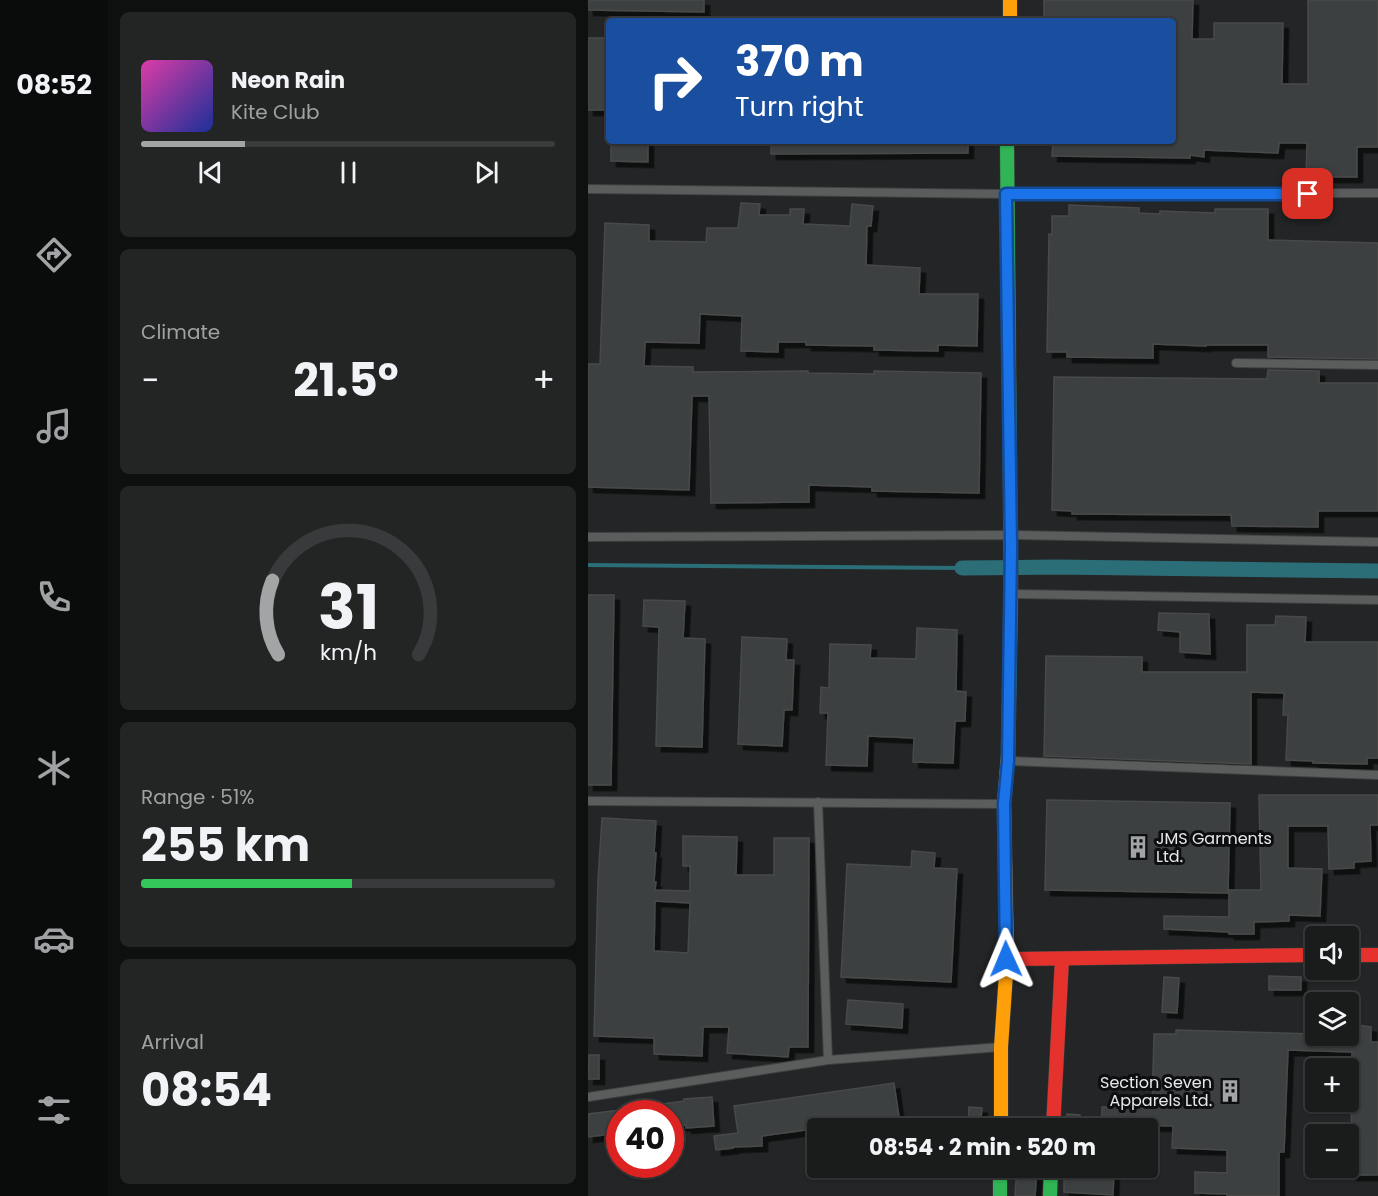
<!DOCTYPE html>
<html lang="en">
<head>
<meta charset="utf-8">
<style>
	body { margin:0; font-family:Poppins,sans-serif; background:#232525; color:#f1f3f6; height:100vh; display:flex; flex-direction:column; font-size:22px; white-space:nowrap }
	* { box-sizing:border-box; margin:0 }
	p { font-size:20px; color:#9fa1a3 }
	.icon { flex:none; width:33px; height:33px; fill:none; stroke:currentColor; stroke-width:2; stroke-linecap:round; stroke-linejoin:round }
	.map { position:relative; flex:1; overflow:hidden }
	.panel { display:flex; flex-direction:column; gap:12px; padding:12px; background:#0e0f0f; width:480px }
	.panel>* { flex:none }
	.hud { position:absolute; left:18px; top:18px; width:570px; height:126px; border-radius:6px; box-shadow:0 2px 4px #0004,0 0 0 2px #383a3b; background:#1a4fa0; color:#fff; overflow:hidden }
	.fabs { position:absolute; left:717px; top:926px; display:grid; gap:12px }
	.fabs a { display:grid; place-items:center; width:54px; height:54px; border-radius:6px; background:#1a1c1c; box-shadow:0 2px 4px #0004,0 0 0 2px #383a3b; font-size:30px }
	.speed { position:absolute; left:18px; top:1100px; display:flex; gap:12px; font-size:30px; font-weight:700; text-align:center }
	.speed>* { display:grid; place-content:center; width:78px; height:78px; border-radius:50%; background:#1a1c1c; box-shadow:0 2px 4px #0004,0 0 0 2px #383a3b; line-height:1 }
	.speed .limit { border:9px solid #d22; background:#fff; color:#111 }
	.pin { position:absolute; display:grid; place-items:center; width:51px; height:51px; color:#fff; margin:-26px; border-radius:12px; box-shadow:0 3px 9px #0006 }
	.me { position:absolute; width:66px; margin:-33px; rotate:359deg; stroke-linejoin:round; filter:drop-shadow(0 0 4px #0008) }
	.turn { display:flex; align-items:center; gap:21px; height:126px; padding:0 30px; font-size:27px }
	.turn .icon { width:78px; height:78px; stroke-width:2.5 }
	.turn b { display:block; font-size:42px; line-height:51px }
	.big { font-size:45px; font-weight:700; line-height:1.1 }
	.panel .widget { flex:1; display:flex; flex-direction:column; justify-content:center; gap:9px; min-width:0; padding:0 21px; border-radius:9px; background:#232525 }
	.panel .dial { align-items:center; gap:0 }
	.dial svg { height:156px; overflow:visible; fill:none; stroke:#383a3b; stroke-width:7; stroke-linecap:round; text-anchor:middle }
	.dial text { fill:#f1f3f6; stroke:none }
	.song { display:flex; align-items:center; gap:18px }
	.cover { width:72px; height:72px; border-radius:9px; background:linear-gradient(135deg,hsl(320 70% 55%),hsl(230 70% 35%)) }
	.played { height:6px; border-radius:3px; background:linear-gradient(90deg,#a2a4a5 25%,#383a3b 25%) }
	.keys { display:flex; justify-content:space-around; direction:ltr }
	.heat { display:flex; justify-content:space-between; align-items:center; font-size:33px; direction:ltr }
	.charge { height:9px; border-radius:4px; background:linear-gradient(90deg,#34c759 51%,#383a3b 0) }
	.trip { position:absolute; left:219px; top:1118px; width:351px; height:60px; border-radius:6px; background:#1a1c1c; box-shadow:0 2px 4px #0004,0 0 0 2px #383a3b; font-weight:700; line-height:60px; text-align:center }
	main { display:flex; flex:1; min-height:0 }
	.tab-bar { display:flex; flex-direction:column; width:108px; justify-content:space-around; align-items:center; background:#0a0b0b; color:#9fa1a3 }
	.tab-bar .icon { width:42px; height:42px }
	.tab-bar .active { color:#a2a4a5 }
	.tab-bar b { font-size:27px; color:#f1f3f6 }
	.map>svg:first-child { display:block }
</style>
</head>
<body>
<main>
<nav class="tab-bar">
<b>08:52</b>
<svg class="icon active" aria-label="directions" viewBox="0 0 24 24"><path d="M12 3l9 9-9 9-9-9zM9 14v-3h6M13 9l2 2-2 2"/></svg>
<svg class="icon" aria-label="music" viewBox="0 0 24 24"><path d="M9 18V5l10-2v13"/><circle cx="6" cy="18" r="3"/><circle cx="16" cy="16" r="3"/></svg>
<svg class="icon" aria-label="phone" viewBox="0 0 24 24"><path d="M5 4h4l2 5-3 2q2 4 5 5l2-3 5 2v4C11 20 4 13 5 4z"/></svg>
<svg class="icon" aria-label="climate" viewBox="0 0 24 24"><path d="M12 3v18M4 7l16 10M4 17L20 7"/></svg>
<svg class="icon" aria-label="car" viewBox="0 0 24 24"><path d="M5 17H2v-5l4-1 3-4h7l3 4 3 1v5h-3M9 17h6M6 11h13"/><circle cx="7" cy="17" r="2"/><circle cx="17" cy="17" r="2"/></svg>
<svg class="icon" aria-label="filters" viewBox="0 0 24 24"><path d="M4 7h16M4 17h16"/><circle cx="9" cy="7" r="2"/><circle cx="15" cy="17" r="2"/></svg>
</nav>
<section class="panel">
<div class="widget">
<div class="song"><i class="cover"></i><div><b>Neon Rain</b><p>Kite Club</p></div></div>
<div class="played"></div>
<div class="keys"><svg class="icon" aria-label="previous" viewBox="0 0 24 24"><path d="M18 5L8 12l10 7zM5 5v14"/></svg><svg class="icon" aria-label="pause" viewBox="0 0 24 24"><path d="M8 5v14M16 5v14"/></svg><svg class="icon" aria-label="next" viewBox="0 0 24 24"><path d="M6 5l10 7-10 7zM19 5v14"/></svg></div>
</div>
<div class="widget"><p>Climate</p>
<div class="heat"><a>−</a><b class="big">21.5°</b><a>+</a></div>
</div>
<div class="widget dial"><svg viewBox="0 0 100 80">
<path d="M14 69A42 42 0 1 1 86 69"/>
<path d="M14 69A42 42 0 0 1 11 31" stroke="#a2a4a5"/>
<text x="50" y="56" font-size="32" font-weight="700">31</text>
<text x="50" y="72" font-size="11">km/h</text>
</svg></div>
<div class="widget"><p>Range · 51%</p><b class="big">255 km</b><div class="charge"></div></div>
<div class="widget"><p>Arrival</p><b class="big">08:54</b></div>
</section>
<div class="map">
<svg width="790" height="1196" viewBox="0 0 790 1196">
	<defs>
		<filter id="shadow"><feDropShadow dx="5.5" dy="5.5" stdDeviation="0" flood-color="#0009"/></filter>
	</defs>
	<rect width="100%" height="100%" fill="#232526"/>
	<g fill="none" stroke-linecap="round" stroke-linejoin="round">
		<!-- stream -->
		<path stroke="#2b6e77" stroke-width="4" d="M 0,565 L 374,568"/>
		<!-- canal -->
		<path stroke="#2b6e77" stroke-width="15" d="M 374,568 L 468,567 L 790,571"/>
	</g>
	<!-- building -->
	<g fill="#3d3f3f" stroke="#484a4a" stroke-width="1.5" fill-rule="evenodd" filter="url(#shadow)">
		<path d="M 0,0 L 116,0 L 116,12 L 0,10 Z"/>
		<path d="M 456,0 L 605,0 L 604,39 L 626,39 L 626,23 L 695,23 L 694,84 L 720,84 L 720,0 L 790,0 L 790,147 L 769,147 L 769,177 L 718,177 L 719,143 L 691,143 L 690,153 L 616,150 L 616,157 L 602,155 L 602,158 L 464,156 L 465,141 L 585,141 L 585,21 L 456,21 Z"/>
		<rect x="0" y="38" width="21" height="72"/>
		<path d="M 23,141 L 60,141 L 60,162 L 23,161 Z"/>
		<path d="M 183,141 L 380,141 L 380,153 L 183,154 Z"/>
		<path d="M 153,203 L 172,204 L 171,215 L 202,215 L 202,209 L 216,209 L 215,224 L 262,226 L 264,204 L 285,206 L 283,226 L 279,226 L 278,265 L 332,268 L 331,294 L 390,294 L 389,346 L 350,345 L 350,351 L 286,350 L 286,346 L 218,345 L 218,342 L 190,342 L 190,352 L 153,351 L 154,316 L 112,314 L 111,343 L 57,342 L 56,366 L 105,367 L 105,372 L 220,371 L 220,373 L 286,374 L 286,371 L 393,373 L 391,493 L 284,491 L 284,487 L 221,485 L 221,502 L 123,503 L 121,396 L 104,396 L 101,490 L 0,487 L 0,364 L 12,364 L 17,223 L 61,225 L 61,241 L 118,242 L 119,228 L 150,228 Z"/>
		<path d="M 481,205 L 551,208 L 551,213 L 572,214 L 572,211 L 627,213 L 627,209 L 680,209 L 680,240 L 790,243 L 790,359 L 680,357 L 680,345 L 618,345 L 618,346 L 565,344 L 565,358 L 479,357 L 479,352 L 459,352 L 461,234 L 464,235 L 464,216 L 481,216 Z"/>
		<path d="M 680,370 L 731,371 L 731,383 L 790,383 L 790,511 L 730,511 L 730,527 L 644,526 L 643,515 L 484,514 L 484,511 L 464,510 L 466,377 L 679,379 Z"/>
		<path d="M 0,595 L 26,595 L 23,785 L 0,785 Z"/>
		<path d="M 56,600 L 97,601 L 95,638 L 117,639 L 114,747 L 68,746 L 71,627 L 55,626 Z"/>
		<path d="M 571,613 L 621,614 L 622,654 L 592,652 L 592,632 L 570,630 Z"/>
		<path d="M 688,616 L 718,617 L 717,642 L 790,642 L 790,758 L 779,758 L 779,764 L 725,763 L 725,761 L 698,760 L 700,715 L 695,715 L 696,693 L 663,692 L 663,764 L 456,756 L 458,656 L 554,657 L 554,672 L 659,672 L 659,625 L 687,625 Z"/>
		<path d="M 329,628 L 369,630 L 368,691 L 378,692 L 377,721 L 367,721 L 365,763 L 325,762 L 326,738 L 280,736 L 279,766 L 238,765 L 240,713 L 232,713 L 233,687 L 241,688 L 242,644 L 283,645 L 282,658 L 328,659 Z"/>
		<path d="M 154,637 L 199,639 L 198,660 L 206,660 L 204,710 L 196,710 L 194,746 L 150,744 Z"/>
		<path d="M 671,795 L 790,795 L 790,825 L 782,825 L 783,861 L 766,862 L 766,868 L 741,869 L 740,826 L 700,826 L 700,868 L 734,869 L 732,916 L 701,915 L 701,921 L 666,922 L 666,934 L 641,934 L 641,932 L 576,929 L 576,916 L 641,917 L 641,890 L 673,890 Z"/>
		<path d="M 459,800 L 642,803 L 640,893 L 457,890 Z"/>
		<path d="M 14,818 L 68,821 L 66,853 L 68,853 L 66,882 L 68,882 L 67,890 L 102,891 L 102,866 L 95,866 L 95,836 L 149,837 L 148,875 L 186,875 L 186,838 L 221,838 L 220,1047 L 201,1047 L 200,1057 L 139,1053 L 141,1027 L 115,1027 L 114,1056 L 66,1054 L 66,1038 L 6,1036 L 10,880 ZM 67,901 L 102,903 L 100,953 L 66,951 Z"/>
		<path d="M 324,851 L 347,853 L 346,868 L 369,869 L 363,982 L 253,977 L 259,864 L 323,867 Z"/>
		<path d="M 681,976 L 713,977 L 713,990 L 681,990 Z"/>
		<path d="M 576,977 L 591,978 L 589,1013 L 574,1012 Z"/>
		<path d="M 260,1000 L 315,1004 L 314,1028 L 258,1024 Z"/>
		<path d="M 760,1024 L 783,1027 L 783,1042 L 790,1042 L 790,1175 L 763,1175 L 764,1052 L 700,1050 L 696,1152 L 691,1152 L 691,1196 L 639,1196 L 639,1194 L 607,1193 L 607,1172 L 639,1173 L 639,1150 L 584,1148 L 585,1126 L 549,1125 L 549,1128 L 513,1128 L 514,1107 L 564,1108 L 566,1034 L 588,1034 L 588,1030 L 760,1035 Z"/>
		<path d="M 1,1055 L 11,1055 L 11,1079 L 0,1079 Z"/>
		<path d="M 306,1083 L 311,1117 L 174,1136 L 174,1146 L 145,1147 L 145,1148 L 128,1150 L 126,1136 L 150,1133 L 146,1106 Z"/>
		<path d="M 124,1097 L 126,1126 L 98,1128 L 98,1125 L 82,1127 L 82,1113 L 61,1113 L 60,1106 L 96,1101 L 96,1099 Z"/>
		<path d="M 381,1107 L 394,1108 L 392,1128 L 380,1128 Z"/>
		<path d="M 32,1110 L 32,1133 L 0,1137 L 0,1114 Z"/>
		<path d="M 479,1114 L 492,1115 L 491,1128 L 479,1128 Z"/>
		<path d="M 429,1167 L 449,1167 L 447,1196 L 427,1196 Z"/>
		<path d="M 476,1167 L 526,1167 L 525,1195 L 476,1192 Z"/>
	</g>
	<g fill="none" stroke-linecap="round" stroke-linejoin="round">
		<!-- lane casing -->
		<g stroke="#3f4041" stroke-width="10">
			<g id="lane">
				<path d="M 0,189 L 418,194 L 790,193"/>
				<path d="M 648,363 L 790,365"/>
				<path d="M 0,537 L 422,535 L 790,542"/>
				<path d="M 424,594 L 790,600"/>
				<path d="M 421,761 L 790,775"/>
				<path d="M 0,801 L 414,804"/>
				<path d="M 230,802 L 240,1060"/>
				<path d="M 0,1097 L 240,1060 L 413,1047"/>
			</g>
		</g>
		<!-- fast casing -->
		<g stroke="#3f4041" stroke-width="15">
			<g id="fast">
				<path d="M 419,141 L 423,594 L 420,756"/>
				<path d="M 412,1167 L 412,1196"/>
				<path d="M 462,1196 L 463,1167"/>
			</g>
		</g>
		<!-- slow casing -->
		<g stroke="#3f4041" stroke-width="15">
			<g id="slow">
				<path d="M 422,0 L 422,21"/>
				<path d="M 413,1128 L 413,1047 L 419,959 L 416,804 L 420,756"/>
			</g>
		</g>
		<!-- jam casing -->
		<g stroke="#3f4041" stroke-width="15">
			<g id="jam">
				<path d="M 760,955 L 790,955"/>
				<path d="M 419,959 L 728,955"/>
				<path d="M 465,1128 L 474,959"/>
			</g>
		</g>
		<!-- lane -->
		<use href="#lane" stroke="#5b5c5c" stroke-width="8"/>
		<!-- fast -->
		<use href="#fast" stroke="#30b455" stroke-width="14"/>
		<!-- slow -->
		<use href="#slow" stroke="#ff9f0a" stroke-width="14"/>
		<!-- jam -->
		<use href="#jam" stroke="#e5322d" stroke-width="14"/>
	</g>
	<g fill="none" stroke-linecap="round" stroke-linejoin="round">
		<!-- route casing -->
		<g stroke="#114b97" stroke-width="15">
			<path id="route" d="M 418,959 L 416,804 L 420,761 L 423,548 L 418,194 L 720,194"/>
		</g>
		<!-- route -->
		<use href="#route" stroke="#1a73e8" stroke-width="10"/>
	</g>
	<!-- icons -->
	<defs>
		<g id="building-bare" transform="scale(1.8)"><path d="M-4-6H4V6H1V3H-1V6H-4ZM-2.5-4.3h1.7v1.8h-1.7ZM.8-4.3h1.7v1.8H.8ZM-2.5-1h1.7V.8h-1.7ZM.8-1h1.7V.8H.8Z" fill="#a2a4a5" stroke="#0d0e0f" stroke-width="2.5" paint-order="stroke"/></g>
	</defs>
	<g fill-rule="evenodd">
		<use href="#building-bare" x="550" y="847"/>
		<use href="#building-bare" x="642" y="1091"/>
	</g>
	<g text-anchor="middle" stroke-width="6" stroke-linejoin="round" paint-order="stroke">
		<!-- poi labels -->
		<g font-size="16" fill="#e6e8ea" stroke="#0d0e0f" text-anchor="start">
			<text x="568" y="844">JMS Garments<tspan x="568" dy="18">Ltd.</tspan></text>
			<text x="624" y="1088" text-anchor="end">Section Seven<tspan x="624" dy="18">Apparels Ltd.</tspan></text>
		</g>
	</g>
</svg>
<div class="fabs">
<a><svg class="icon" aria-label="sound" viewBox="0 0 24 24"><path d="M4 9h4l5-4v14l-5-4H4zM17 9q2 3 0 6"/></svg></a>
<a><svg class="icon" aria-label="layers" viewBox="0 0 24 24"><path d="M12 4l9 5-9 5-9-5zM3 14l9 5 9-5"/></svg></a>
<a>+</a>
<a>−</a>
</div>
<div class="speed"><div class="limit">40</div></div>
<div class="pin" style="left:720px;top:194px;background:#d93025"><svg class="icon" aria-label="arrive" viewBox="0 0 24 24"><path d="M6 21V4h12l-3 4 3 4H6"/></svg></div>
<svg class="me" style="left:418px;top:959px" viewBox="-20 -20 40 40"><path d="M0-17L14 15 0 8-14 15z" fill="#1a73e8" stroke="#fff" stroke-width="4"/></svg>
<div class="trip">08:54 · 2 min · 520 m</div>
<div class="hud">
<div class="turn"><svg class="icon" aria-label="right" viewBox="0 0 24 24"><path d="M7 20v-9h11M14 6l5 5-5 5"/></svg><div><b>370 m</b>Turn right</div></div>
</div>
</div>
</main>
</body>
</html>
